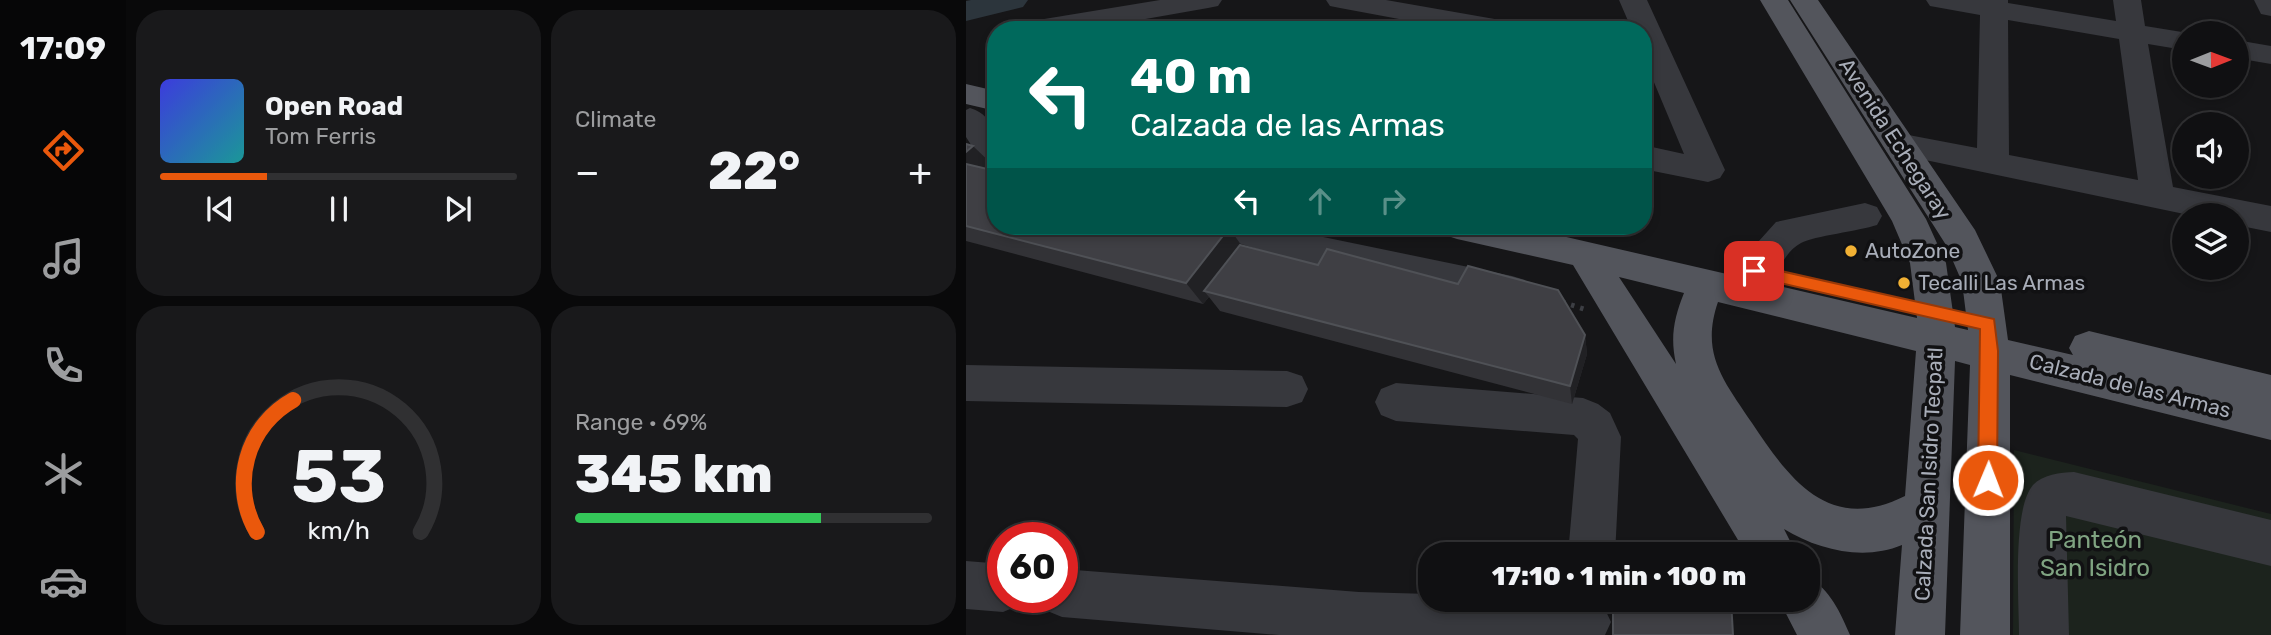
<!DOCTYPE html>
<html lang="en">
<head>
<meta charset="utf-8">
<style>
	body { margin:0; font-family:Rubik,sans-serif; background:#19191b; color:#f1f3f6; height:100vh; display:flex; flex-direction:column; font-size:26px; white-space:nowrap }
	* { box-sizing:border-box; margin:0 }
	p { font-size:23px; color:#9c9d9f }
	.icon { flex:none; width:38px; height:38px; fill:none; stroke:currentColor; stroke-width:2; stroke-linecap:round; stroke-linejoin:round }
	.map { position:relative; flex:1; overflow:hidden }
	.drawer { display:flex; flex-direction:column; gap:10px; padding:10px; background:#09090a; width:840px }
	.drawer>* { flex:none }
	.hud { position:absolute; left:21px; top:21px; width:665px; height:214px; border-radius:28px; box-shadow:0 4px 10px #0003,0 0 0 2px #303032; background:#00695c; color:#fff; overflow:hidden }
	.needle { width:46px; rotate:89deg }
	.buttons { position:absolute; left:1206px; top:21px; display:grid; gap:14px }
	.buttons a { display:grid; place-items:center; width:77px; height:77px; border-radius:50%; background:#101012; box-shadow:0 4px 10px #0003,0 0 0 2px #303032; font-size:35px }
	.speed { position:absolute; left:21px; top:522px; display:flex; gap:14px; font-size:35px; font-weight:700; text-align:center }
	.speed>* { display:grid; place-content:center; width:91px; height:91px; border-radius:50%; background:#101012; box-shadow:0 4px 10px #0003,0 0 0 2px #303032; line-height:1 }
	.speed .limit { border:10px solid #d22; background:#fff; color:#111 }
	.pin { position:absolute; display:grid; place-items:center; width:60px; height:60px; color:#fff; margin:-30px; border-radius:14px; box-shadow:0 4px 10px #0006 }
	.me { position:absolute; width:77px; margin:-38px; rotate:1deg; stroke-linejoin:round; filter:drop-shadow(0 0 5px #0008) }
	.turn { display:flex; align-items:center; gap:24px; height:147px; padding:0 28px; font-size:32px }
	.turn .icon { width:91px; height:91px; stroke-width:2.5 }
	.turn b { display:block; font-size:49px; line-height:60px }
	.lanes { display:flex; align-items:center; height:66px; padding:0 28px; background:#0003; justify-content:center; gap:35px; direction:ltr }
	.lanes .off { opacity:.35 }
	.big { font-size:52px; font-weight:800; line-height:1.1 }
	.drawer .widget { flex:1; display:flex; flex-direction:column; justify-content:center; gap:10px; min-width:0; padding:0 24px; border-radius:28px; background:#19191b }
	.drawer .dial { align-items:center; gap:0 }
	.dial svg { height:182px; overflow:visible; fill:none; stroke:#303032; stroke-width:7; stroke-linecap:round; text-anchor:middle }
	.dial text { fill:#f1f3f6; stroke:none }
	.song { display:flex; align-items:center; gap:21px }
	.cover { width:84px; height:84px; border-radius:10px; background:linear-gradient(135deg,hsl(240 70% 55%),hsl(180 70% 35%)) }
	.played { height:7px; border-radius:4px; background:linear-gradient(90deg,#ea580c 30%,#303032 30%) }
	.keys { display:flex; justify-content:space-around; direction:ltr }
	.heat { display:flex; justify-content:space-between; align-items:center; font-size:38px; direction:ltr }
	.charge { height:10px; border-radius:5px; background:linear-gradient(90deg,#34c759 69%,#303032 0) }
	.drawer .tiles { flex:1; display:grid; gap:10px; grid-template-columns:repeat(2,1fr) }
	.trip { position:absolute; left:452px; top:542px; width:402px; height:70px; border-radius:28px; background:#101012; box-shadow:0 4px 10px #0003,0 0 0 2px #303032; font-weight:800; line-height:70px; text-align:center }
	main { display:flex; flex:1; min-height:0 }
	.menu { display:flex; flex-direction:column; width:126px; justify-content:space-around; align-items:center; background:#060607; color:#9c9d9f }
	.menu .icon { width:49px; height:49px }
	.menu .active { color:#ea580c }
	.menu b { font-size:32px; color:#f1f3f6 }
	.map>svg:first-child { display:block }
</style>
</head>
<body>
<main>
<nav class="menu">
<b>17:09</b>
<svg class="icon active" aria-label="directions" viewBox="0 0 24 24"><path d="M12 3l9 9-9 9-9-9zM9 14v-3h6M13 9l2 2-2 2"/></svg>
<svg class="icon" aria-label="music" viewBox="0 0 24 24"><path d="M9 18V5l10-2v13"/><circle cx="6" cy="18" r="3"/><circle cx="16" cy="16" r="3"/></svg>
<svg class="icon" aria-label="phone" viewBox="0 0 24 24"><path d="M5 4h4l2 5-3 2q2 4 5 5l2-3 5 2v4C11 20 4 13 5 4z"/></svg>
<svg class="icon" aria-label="climate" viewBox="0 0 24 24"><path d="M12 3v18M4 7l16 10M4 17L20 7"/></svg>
<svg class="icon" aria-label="car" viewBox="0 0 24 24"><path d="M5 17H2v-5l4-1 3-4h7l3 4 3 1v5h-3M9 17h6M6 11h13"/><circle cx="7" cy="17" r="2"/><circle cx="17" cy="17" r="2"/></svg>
</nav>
<section class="drawer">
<div class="tiles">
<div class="widget">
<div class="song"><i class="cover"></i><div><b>Open Road</b><p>Tom Ferris</p></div></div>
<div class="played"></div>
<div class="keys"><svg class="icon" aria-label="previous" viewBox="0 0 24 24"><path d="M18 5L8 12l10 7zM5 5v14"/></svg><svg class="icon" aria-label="pause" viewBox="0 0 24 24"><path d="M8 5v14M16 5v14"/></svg><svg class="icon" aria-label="next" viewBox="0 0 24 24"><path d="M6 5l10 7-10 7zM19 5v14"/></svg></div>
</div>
<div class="widget"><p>Climate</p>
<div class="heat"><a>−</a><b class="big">22°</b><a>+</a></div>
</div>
<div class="widget dial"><svg viewBox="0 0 100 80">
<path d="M14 69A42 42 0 1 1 86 69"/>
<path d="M14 69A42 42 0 0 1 30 11" stroke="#ea580c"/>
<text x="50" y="56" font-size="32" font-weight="700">53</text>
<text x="50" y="72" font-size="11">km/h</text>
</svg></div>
<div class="widget"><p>Range · 69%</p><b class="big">345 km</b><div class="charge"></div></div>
</div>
</section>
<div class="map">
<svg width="1305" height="635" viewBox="0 0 1305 635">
	<rect width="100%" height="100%" fill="#161618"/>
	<!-- green -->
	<path fill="#1c231d" d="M 1048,450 L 1305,514 L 1305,635 L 1047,635 Z"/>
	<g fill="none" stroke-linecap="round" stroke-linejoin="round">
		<!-- river -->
		<path fill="#2c353c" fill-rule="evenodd" d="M 5,0 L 62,0 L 57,7 L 0,21 L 0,1 Z"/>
		<!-- path -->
		<path stroke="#3d3f44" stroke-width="5" stroke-dasharray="3.5 6" stroke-linecap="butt" d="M 596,302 L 621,310"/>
		<!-- minor -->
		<g fill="#37383d" fill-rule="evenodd">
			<path d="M 194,0 L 256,0 L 252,6 L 242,8 L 117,30 L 52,30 L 56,24 L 66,21 Z"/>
			<path d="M 360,0 L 420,0 L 540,21 L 550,24 L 554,30 L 492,30 L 374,8 L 364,6 Z"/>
			<path d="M 653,0 L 681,0 L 759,170 L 754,178 L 742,182 L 677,169 L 677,145 L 718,154 L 677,56 L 677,30 L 666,30 Z"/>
			<path d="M 960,0 L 1042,0 L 1042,3 L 1150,21 L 1147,0 L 1175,0 L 1179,26 L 1222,33 L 1218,33 L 1218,50 L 1182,44 L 1207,187 L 1305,206 L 1305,232 L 1270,225 L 1270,215 L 1223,215 L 921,152 L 916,144 L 921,136 L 932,133 L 1011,148 L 1014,15 L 964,6 ZM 1042,20 L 1153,39 L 1172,180 L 1043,155 Z"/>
			<path d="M 1288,0 L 1305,0 L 1305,16 L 1295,14 Z"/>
			<path d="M 1270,40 L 1305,46 L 1305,64 L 1270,58 Z"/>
			<path d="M 4,108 C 32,116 30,144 30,168 L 18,165 L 0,137 L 0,110 Z"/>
			<path d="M 899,203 L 911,207 L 916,216 L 911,225 C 893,231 848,236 835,243 C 810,256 813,294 775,281 L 770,271 L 775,261 L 810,222 Z"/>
			<path d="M 240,226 L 304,226 L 546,276 L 559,280 L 565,291 L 559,302 L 546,306 L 327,260 L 246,235 Z"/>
			<path d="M 0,365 L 321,371 L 336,376 L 342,389 L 336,402 L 321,407 L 0,401 Z"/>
			<path d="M 430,383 L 617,398 L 632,404 L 644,413 L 655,437 L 649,555 L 602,555 L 612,439 L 608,435 L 430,421 L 415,415 L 409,402 L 415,389 Z"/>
			<path d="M 1108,472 L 1305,520 L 1305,566 L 1100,516 L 1103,635 L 1053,635 C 1053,601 1046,509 1067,485 C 1076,475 1095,472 1108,472 Z"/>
			<path d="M 0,561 L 37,564 L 37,597 L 57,597 L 54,605 L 37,612 L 0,609 Z"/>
			<path d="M 96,569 L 393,592 L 464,594 L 464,600 L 627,600 L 637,605 L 645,622 L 639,635 L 313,635 L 96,617 L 79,610 L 73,597 L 96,597 Z"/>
		</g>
		<!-- major -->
		<g fill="#53555c" fill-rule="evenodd">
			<path d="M 794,0 L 822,0 L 960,219 L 980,263 L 989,327 L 1002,330 L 996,282 L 980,245 L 824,0 L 852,0 L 1009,230 L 1034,282 L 1042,340 L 1107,355 L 1103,348 L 1109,336 L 1123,331 L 1305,375 L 1305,440 L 1044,375 L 1044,635 L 994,635 L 1004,365 L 989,361 L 979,635 L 929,635 L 936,545 C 898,561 852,550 818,529 L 831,555 L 781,555 L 607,265 L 491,239 L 479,235 L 473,226 L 553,226 L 951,318 L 944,263 L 926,221 ZM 653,277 L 718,293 C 708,318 704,337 710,364 ZM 752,302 L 950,351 L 939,496 C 863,534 824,480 786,423 C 758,381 734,354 752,302 Z"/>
			<path d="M 0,84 L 30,91 L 30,111 L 0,104 Z"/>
			<path d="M 842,578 C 863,587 875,614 884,635 L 831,635 L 813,600 L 842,600 Z"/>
		</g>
	</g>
	<!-- wall -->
	<path fill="#323236" d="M 0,144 L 30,168 L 27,171 L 263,228 L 275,245 L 619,335 L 621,354 L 606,404 L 254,311 L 243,297 L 237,304 L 0,241 Z"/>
	<!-- shaded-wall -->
	<g fill="#212124">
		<path d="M 7,146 L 30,168 L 13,184 L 0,171 L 0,152 Z"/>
		<path d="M 263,228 L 278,249 L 238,291 L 243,297 L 237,304 L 220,283 Z"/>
		<path d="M 619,335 L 621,354 L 606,404 L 604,386 Z"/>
	</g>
	<!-- building -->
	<g fill="#3f3f44" stroke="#4f5156" stroke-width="2">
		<path d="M 0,144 L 7,146 L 0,152 Z"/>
		<path d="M 0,164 L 30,171 L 30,226 L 256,226 L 263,228 L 220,283 L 0,226 Z"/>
		<path d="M 274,245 L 352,265 L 361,249 L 492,284 L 502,266 L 592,290 L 619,335 L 604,386 L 238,291 Z"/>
		<path d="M 647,600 L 765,600 L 767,635 L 647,635 Z"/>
	</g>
	<!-- route -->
	<path fill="#ea580c" stroke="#983908" stroke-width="2" d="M 788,265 L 1028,319 L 1032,351 L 1031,480 L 1028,486 L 1022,489 L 1015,486 L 1012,480 L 1014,329 L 788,277 L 781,271 Z"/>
	<!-- markers -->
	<g fill="#f2b134" stroke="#111113" stroke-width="2.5">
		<circle cx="885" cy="251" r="7"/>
		<circle cx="938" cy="283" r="7"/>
	</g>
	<g text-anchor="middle" stroke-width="7" stroke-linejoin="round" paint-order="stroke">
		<!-- street labels -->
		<g font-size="21" fill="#a8adb8" stroke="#111113">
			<text transform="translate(929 139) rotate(57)" y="7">Avenida Echegaray</text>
			<text transform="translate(1164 386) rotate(14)" y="7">Calzada de las Armas</text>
			<text transform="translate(963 474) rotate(-87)" y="7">Calzada San Isidro Tecpatl</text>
		</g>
		<!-- poi labels -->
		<g font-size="21" fill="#a8adb8" stroke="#111113" text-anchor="start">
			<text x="899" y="258">AutoZone</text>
			<text x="952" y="290">Tecalli Las Armas</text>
		</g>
		<!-- near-park labels -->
		<g font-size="24" fill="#7fa381" stroke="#111113">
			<text x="1129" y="548">Panteón<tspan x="1129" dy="28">San Isidro</tspan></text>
		</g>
	</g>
</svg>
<div class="buttons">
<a><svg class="needle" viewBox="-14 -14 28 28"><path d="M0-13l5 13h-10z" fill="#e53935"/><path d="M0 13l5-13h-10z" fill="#9c9d9f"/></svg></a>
<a><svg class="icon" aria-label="sound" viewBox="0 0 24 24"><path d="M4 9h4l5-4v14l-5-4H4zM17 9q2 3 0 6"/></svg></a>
<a><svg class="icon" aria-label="layers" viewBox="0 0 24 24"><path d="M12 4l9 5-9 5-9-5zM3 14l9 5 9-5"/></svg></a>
</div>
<div class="speed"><div class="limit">60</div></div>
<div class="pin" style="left:788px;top:271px;background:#d93025"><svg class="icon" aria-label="arrive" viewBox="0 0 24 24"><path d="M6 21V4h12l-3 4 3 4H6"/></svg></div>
<svg class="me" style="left:1022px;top:480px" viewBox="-20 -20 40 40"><circle r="17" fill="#ea580c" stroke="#fff" stroke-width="3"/><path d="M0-11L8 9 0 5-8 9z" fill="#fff"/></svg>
<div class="trip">17:10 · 1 min · 100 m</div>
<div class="hud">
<div class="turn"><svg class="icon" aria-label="left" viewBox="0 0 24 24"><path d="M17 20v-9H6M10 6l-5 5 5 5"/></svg><div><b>40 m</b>Calzada de las Armas</div></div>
<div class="lanes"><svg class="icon" aria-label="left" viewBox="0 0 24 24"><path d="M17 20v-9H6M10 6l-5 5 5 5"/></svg><svg class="icon off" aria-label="ahead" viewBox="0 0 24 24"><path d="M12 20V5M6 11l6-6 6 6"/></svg><svg class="icon off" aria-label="right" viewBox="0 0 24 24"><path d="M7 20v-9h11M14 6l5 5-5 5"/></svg></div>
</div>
</div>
</main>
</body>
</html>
